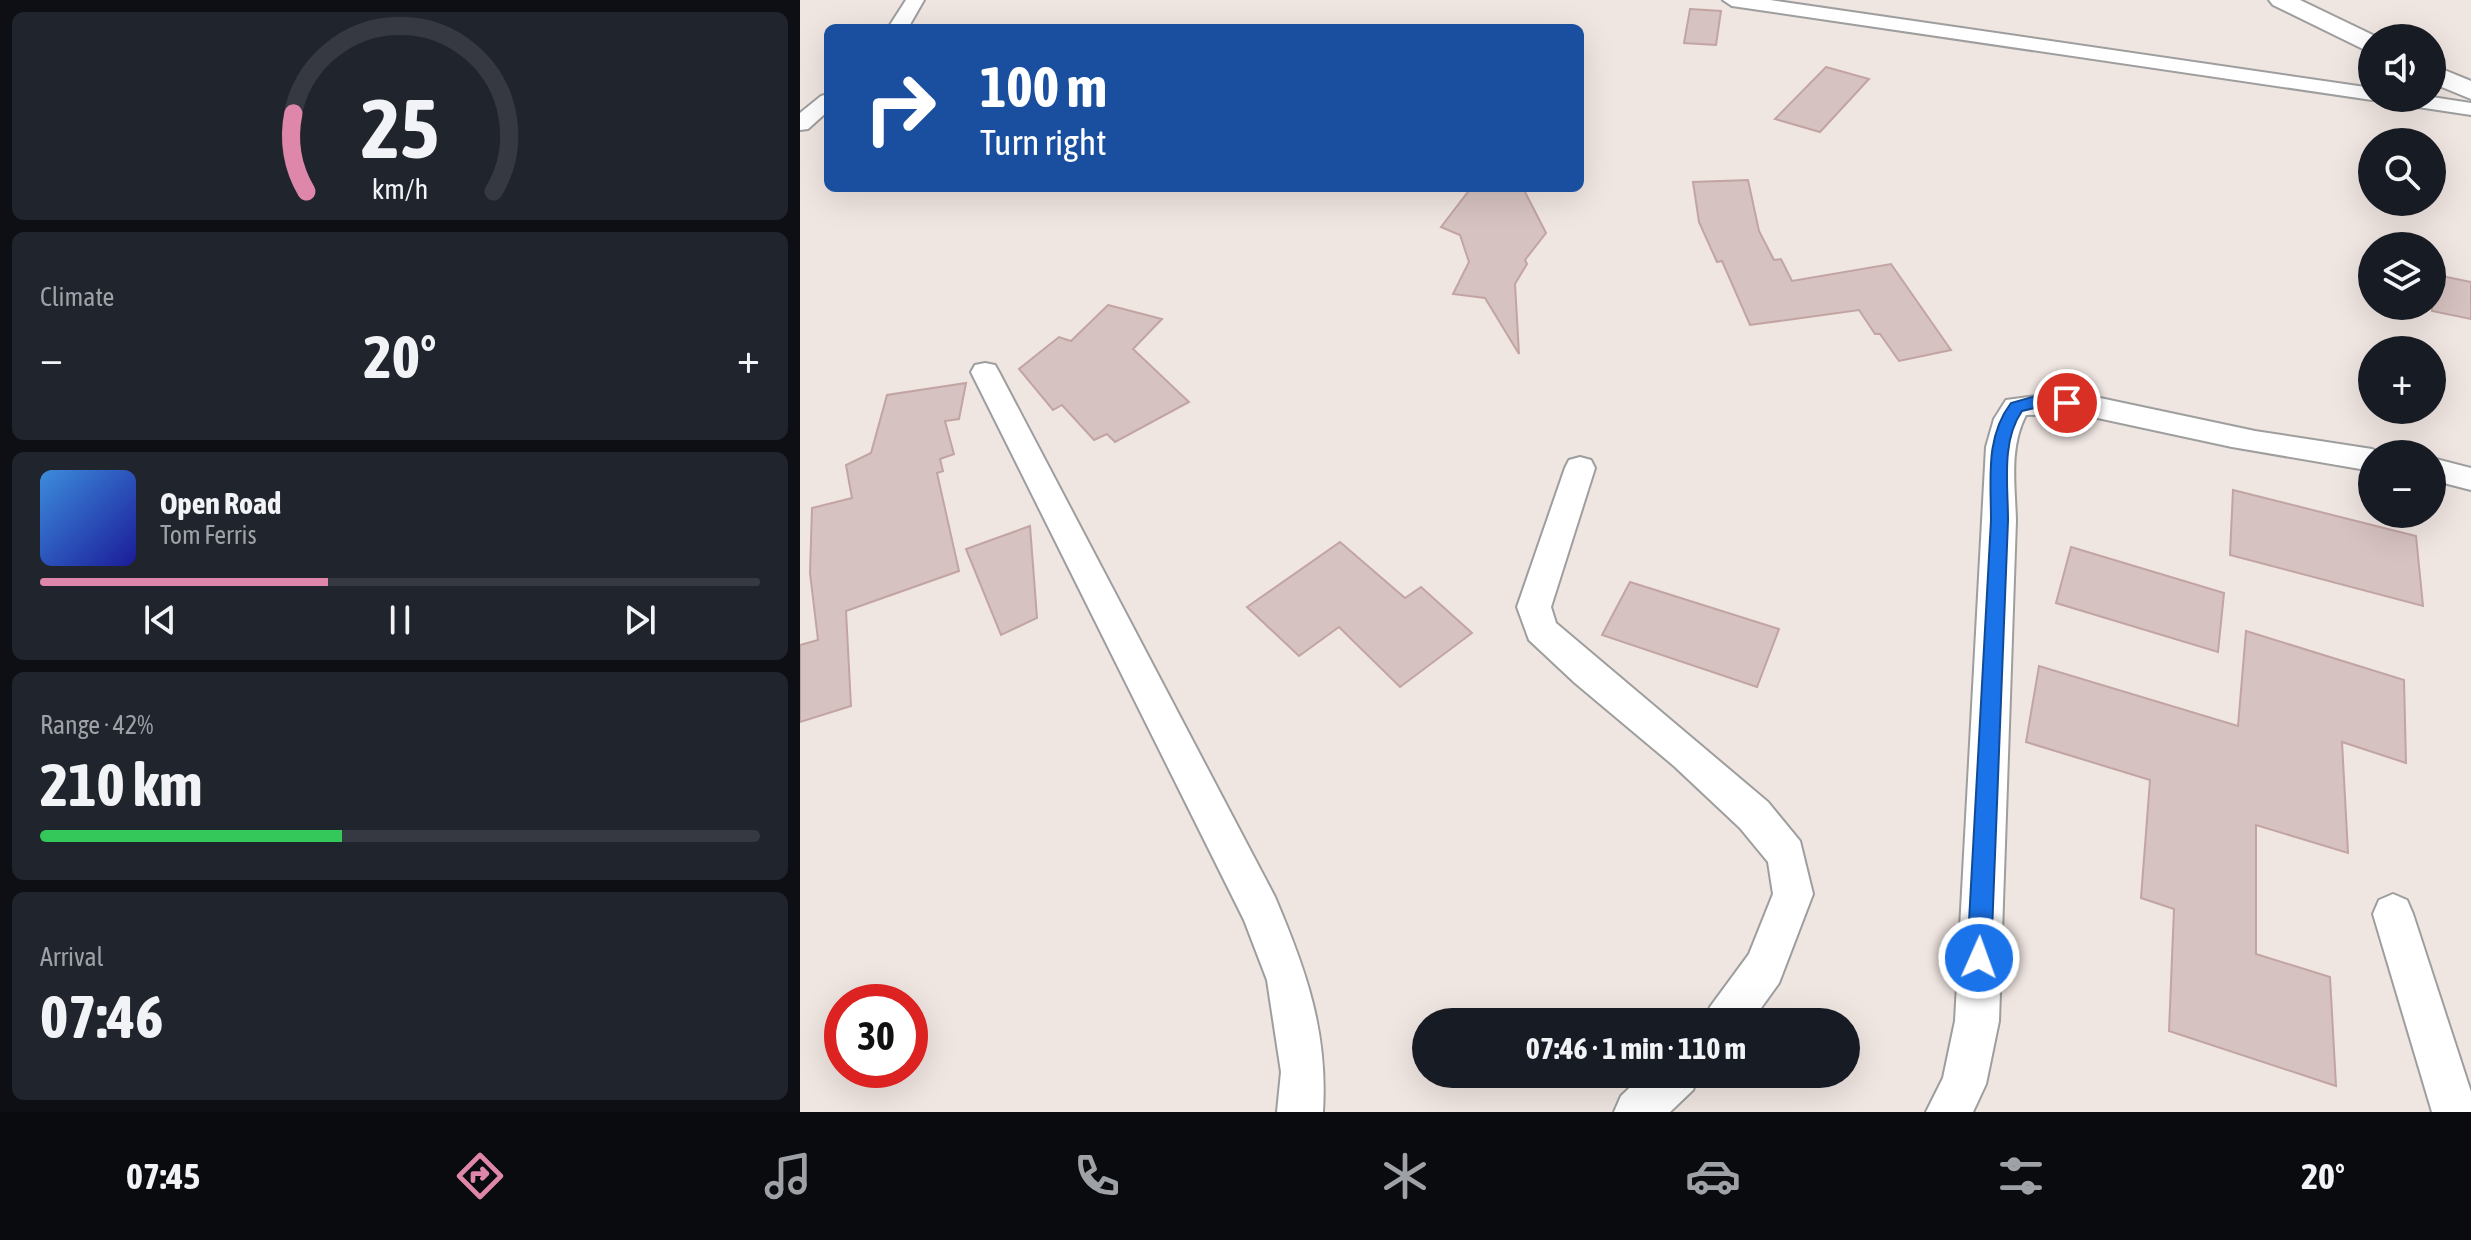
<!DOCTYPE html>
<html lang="en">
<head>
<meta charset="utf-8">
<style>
	body { margin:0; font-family:"Asap Condensed",sans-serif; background:#20242c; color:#f1f3f6; height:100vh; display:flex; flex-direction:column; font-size:30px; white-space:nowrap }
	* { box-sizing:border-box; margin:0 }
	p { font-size:26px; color:#9ea1a6 }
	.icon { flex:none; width:44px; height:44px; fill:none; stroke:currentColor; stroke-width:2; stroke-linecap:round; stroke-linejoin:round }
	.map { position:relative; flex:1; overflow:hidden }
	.side { display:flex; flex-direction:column; gap:12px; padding:12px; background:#0d0f14; width:800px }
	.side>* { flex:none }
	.guide { position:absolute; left:24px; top:24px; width:760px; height:168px; border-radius:12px; box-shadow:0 8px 32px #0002; background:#1a4fa0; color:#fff; overflow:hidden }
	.tools { position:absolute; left:1558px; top:24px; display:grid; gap:16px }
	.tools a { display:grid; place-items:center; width:88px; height:88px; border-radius:50%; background:#171b24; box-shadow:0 8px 32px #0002; font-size:40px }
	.speed { position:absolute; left:24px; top:984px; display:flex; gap:16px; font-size:40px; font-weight:700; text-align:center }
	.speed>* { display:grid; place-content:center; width:104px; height:104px; border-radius:50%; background:#171b24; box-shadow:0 8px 32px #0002; line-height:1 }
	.speed .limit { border:12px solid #d22; background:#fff; color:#111 }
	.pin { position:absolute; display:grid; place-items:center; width:68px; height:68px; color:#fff; margin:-34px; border:4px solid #fff; border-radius:50%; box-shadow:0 2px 8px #0007 }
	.me { position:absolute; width:88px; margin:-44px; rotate:2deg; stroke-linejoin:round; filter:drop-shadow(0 0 6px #0008) }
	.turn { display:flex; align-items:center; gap:28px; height:168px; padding:0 24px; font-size:36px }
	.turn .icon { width:104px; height:104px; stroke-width:2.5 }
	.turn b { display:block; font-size:56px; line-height:68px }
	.big { font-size:60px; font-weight:700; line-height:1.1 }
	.side .card { flex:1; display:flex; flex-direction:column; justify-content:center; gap:12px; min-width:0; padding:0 28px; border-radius:12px; background:#20242c }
	.side .dial { align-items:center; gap:0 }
	.dial svg { height:208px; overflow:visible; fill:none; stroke:#363941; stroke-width:7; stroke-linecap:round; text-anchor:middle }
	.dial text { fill:#f1f3f6; stroke:none }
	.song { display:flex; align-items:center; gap:24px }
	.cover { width:96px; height:96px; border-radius:12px; background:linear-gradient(135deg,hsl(210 70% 55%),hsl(240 70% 35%)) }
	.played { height:8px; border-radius:4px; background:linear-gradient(90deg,#df86ab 40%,#363941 40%) }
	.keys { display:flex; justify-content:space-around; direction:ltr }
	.heat { display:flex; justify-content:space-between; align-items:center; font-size:44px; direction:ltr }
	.charge { height:12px; border-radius:6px; background:linear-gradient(90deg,#34c759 42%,#363941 0) }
	.trip { position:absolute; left:612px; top:1008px; width:448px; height:80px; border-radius:40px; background:#171b24; box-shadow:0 8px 32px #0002; font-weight:700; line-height:80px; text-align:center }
	.dock { display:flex; height:128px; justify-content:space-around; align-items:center; background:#090b0e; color:#9ea1a6 }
	.dock .icon { width:56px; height:56px }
	.dock .active { color:#df86ab }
	.dock b { font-size:36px; color:#f1f3f6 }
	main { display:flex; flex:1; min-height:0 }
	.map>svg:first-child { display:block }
</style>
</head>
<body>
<main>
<section class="side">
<div class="card dial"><svg viewBox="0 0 100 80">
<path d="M14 69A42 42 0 1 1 86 69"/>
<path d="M14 69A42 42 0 0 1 9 39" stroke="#df86ab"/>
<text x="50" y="56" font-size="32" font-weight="700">25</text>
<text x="50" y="72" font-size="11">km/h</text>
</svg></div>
<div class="card"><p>Climate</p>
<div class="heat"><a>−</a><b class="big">20°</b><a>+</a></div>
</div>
<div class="card">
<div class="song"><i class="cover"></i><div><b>Open Road</b><p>Tom Ferris</p></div></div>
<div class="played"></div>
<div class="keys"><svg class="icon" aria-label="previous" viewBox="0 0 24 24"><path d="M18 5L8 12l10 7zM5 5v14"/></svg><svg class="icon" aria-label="pause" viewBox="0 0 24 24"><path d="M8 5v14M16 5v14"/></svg><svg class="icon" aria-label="next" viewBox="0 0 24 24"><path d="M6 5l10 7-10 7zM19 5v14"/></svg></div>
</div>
<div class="card"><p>Range · 42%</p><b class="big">210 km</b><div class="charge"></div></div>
<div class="card"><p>Arrival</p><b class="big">07:46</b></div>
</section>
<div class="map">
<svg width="1671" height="1112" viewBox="0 0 1671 1112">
	<rect width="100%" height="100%" fill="#efe5e1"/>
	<!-- building -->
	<g fill="#d6c2c1" stroke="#c2a4a2" stroke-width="2">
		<path d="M 890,9 L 921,11 L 916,45 L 884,43 Z"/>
		<path d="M 1026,67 L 1069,79 L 1020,132 L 975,119 Z"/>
		<path d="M 948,180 L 959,231 L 974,260 L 981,259 L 992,281 L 1091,264 L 1151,350 L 1099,361 L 1080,334 L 1075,334 L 1059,310 L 950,325 L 922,261 L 917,262 L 899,222 L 893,182 Z"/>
		<path d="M 671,188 L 723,188 L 746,233 L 725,260 L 727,264 L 715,284 L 719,354 L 685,298 L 653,294 L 669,262 L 660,235 L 641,227 Z"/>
		<path d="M 1632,274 L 1671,282 L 1671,319 L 1632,311 Z"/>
		<path d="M 308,305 L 362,319 L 333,349 L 389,402 L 315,442 L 307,434 L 294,440 L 262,405 L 253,410 L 219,369 L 259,337 L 271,341 Z"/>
		<path d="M 166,383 L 159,419 L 145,421 L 154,454 L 140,459 L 143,471 L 137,473 L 159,571 L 46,611 L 51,706 L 0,722 L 0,645 L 18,640 L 10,573 L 12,508 L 52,498 L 46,465 L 71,453 L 87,395 Z"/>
		<path d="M 1433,490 L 1616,536 L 1623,606 L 1430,555 Z"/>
		<path d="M 230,526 L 237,618 L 201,635 L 166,549 Z"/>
		<path d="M 540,542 L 605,598 L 621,587 L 672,633 L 600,687 L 539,627 L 499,656 L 447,607 Z"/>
		<path d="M 1271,547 L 1424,593 L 1418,652 L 1256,603 Z"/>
		<path d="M 830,582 L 979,629 L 957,687 L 802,635 Z"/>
		<path d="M 1446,631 L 1604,680 L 1606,763 L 1542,742 L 1548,853 L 1456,825 L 1456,954 L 1530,977 L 1536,1086 L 1369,1031 L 1374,909 L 1341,898 L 1350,780 L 1226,742 L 1239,666 L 1438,726 Z"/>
	</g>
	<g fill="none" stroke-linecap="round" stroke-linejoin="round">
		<!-- minor casing -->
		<g stroke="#9e9e9e" stroke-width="4">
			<g id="minor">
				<path d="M 106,0 L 124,0 L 108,28 L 88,28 Z"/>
				<path d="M 923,0 L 970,0 L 1572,88 L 1572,98 L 1580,98 L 1572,100 L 932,6 Z"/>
				<path d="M 28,94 L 28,111 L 8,129 L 0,130 L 0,113 L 21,96 Z"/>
				<path d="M 1632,97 L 1671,103 L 1671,115 L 1598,104 L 1587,98 Z"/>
				<path d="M 185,363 L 195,365 L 199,372 L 475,897 C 506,970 528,1032 523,1112 L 477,1112 L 481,1072 L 467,980 L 444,920 L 171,372 L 175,365 Z"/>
				<path d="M 1258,393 L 1300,398 L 1455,431 L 1572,449 L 1583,454 L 1572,454 L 1572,471 L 1432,447 L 1279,414 L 1226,415 C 1209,447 1215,485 1216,520 L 1199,1021 L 1186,1084 L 1173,1112 L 1126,1112 L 1143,1078 L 1155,1021 L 1186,447 L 1194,419 L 1206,400 Z"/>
				<path d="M 780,457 L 791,460 L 795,468 L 751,607 L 756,623 L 968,802 L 1000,841 L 1013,894 L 979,983 L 951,1022 L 903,1022 L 910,1007 L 949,954 L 973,894 L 968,862 L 940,828 L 874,766 L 775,683 L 729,640 L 717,607 L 765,468 L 769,460 Z"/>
				<path d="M 1632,458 L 1671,468 L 1671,490 L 1632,480 Z"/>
				<path d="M 1593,894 L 1607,900 L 1613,914 L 1671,1092 L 1671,1112 L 1632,1112 L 1573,914 L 1579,900 Z"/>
				<path d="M 844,1074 L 899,1074 L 893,1090 L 870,1112 L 814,1112 L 821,1096 Z"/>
			</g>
		</g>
		<!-- tertiary casing -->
		<g stroke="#9e9e9e" stroke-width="4">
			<g id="tertiary">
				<path d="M 1469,0 L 1500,0 L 1579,38 L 1572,38 L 1572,51 L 1563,49 L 1473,5 Z"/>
				<path d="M 1632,65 L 1671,81 L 1671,99 L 1632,83 Z"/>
			</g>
		</g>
		<!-- minor -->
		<use href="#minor" fill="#fff" fill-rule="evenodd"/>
		<!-- tertiary -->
		<use href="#tertiary" fill="#fff" fill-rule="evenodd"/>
	</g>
	<!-- route -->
	<path fill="#1a73e8" stroke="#114b97" stroke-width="2" d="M 1243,394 L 1267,397 L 1275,403 L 1267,409 L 1243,406 L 1222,411 C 1201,441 1208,485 1208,520 L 1191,958 L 1187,967 L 1179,970 L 1171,967 L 1167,958 L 1191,520 C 1191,479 1185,437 1211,403 Z"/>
</svg>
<div class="tools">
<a><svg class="icon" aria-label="sound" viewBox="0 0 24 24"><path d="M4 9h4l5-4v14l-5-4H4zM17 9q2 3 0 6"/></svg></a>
<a><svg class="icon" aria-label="search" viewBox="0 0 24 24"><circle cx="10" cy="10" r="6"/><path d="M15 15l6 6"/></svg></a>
<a><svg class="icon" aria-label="layers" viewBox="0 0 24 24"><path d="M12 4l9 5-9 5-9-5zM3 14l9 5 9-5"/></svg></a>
<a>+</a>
<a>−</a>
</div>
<div class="speed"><div class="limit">30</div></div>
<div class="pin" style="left:1267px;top:403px;background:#d93025"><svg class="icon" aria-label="arrive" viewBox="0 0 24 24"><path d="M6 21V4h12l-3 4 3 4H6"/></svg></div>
<svg class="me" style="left:1179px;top:958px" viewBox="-20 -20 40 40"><circle r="17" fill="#1a73e8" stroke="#fff" stroke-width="3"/><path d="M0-11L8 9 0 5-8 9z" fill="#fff"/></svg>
<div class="trip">07:46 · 1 min · 110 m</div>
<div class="guide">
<div class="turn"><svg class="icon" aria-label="right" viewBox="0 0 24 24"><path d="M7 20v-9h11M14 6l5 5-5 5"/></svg><div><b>100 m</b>Turn right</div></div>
</div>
</div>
</main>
<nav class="dock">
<b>07:45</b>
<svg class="icon active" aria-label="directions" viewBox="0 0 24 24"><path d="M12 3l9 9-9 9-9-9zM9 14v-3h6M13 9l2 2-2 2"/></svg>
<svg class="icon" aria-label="music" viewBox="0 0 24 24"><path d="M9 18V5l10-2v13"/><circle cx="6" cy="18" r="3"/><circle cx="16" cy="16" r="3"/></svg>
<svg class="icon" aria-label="phone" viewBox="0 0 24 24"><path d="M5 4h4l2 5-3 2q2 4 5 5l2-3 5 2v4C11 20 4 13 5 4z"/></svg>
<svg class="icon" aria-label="climate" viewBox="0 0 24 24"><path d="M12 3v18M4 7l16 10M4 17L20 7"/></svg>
<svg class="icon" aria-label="car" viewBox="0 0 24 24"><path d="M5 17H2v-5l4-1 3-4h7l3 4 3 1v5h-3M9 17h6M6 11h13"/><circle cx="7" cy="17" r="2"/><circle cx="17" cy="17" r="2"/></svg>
<svg class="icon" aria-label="filters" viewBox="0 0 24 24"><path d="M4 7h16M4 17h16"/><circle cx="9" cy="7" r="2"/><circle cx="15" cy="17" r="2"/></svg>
<b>20°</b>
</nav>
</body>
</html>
